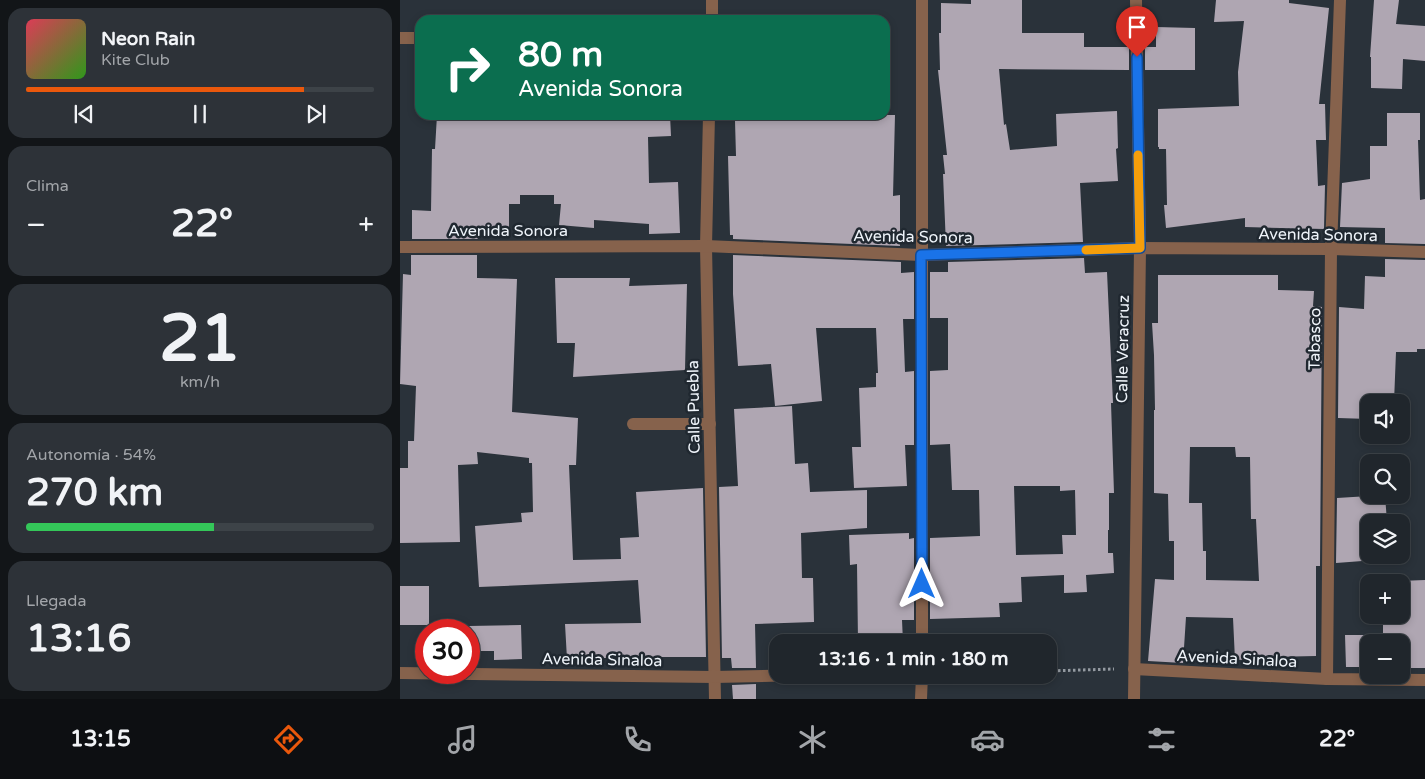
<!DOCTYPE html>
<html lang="es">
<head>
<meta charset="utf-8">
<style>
	body { margin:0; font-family:"Varela Round",sans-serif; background:#2d3238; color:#f1f3f6; height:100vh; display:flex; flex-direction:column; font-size:19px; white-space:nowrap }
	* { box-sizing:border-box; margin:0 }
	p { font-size:16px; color:#a2a5a9 }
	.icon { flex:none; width:28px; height:28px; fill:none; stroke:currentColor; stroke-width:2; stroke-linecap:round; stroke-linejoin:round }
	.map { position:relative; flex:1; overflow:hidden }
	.panel { display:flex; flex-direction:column; gap:8px; padding:8px; background:#121518; width:400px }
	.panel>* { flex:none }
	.banner { position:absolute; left:15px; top:15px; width:475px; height:105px; border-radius:15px; box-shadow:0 2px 8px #0003,0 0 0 1px #3d4348; background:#0b6e4f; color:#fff; overflow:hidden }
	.tools { position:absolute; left:960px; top:394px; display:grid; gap:10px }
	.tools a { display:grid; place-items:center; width:50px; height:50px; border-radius:10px; background:#20262c; box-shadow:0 2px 8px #0003,0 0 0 1px #3d4348; font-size:25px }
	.speed { position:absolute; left:15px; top:619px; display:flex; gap:10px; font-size:25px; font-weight:700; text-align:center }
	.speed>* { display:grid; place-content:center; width:65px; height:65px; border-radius:50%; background:#20262c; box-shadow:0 2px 8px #0003,0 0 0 1px #3d4348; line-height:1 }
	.speed .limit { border:8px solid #d22; background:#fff; color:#111 }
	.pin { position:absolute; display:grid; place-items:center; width:42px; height:42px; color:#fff; margin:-51px -21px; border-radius:50% 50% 50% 0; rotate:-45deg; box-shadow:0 0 5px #0007 }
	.pin .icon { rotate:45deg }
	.me { position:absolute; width:55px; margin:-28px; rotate:0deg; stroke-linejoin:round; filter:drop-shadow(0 0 4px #0008) }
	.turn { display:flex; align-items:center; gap:18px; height:105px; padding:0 20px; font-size:22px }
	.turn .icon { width:65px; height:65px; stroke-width:2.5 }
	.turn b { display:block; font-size:35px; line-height:42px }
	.big { font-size:38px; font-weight:700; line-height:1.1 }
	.panel .card { flex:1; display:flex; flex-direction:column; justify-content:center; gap:8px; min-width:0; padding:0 18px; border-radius:15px; background:#2d3238 }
	.panel .dial { align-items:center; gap:0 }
	.dial b { font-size:65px; line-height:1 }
	.song { display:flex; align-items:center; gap:15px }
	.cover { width:60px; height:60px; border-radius:8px; background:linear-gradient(135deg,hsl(350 70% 55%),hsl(110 70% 35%)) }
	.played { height:5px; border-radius:2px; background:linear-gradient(90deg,#ea580c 80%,#3d4348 80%) }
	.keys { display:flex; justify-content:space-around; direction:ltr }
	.heat { display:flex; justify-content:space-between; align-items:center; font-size:28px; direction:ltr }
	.charge { height:8px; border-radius:4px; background:linear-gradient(90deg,#34c759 54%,#3d4348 0) }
	.trip { position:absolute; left:369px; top:634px; width:288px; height:50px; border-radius:15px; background:#20262c; box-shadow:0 2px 8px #0003,0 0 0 1px #3d4348; font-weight:700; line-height:50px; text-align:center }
	.tab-bar { display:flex; height:80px; justify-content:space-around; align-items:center; background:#0d0f12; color:#a2a5a9 }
	.tab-bar .icon { width:35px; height:35px }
	.tab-bar .selected { color:#ea580c }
	.tab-bar b { font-size:22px; color:#f1f3f6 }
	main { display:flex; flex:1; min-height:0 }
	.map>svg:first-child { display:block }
</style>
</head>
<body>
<main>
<section class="panel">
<div class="card">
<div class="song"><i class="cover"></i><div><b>Neon Rain</b><p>Kite Club</p></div></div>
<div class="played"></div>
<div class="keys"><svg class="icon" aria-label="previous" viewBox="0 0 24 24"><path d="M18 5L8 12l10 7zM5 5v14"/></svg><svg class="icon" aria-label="pause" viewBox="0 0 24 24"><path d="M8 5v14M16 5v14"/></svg><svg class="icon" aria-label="next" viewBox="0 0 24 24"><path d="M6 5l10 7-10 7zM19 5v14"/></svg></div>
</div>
<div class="card"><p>Clima</p>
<div class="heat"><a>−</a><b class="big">22°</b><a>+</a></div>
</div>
<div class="card dial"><b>21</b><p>km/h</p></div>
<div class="card"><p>Autonomía · 54%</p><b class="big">270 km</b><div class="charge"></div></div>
<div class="card"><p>Llegada</p><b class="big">13:16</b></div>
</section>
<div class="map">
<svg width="1025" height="699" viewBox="0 0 1025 699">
	<rect width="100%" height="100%" fill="#2a323a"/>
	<!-- building -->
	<g fill="#afa6b2" fill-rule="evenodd">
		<path d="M 571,0 L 622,0 L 622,33 L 684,33 L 684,47 L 729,47 L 729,70 L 599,69 L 604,125 L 606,124 L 610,150 L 657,146 L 656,114 L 717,111 L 718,148 L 716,149 L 718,181 L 680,183 L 683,242 L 546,246 L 543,174 L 545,174 L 543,155 L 547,155 L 538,70 L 540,70 L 539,33 L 541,33 L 541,3 L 571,4 Z"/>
		<path d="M 816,0 L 889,0 L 889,3 L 929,8 L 919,104 L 925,104 L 926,140 L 916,140 L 918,186 L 925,185 L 924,229 L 845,227 L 845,218 L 766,228 L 764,205 L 767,205 L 766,149 L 759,149 L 759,147 L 758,147 L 758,109 L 839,106 L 838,72 L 844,21 L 814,22 Z"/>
		<path d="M 974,0 L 999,0 L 996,24 L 1025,26 L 1025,61 L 1003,59 L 1002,89 L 971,88 L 971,57 L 970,57 Z"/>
		<path d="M 756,27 L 795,28 L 795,70 L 745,70 L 745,47 L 756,47 Z"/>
		<path d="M 987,113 L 1020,113 L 1020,140 L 1018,140 L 1020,200 L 1025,199 L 1025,244 L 985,243 L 985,228 L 940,227 L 942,183 L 970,179 L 970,146 L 987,146 Z"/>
		<path d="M 37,115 L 270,115 L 271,136 L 248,137 L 249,183 L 278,182 L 280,233 L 249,234 L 249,224 L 194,220 L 194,228 L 159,225 L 161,204 L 154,204 L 154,195 L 120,195 L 120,204 L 109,204 L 109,231 L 78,231 L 78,239 L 12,239 L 12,210 L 31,211 L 32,149 L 35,149 Z"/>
		<path d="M 420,115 L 495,115 L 493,196 L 500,195 L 500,246 L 333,239 L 333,235 L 330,235 L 328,156 L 336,156 L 335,121 L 420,119 Z"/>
		<path d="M 11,255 L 77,255 L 77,278 L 117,279 L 112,412 L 178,418 L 176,465 L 169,465 L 173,560 L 221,559 L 220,538 L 239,537 L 236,492 L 303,488 L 306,657 L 206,657 L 206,658 L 167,659 L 165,624 L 241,623 L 238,580 L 79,587 L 75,526 L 122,522 L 121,513 L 133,512 L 132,463 L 129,463 L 129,458 L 77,452 L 78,464 L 58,465 L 60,542 L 0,543 L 0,468 L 8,468 L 8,441 L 14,441 L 16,386 L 0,384 L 3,274 L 11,275 Z"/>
		<path d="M 333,255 L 501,262 L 501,273 L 514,272 L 514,319 L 503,319 L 505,372 L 514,371 L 514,445 L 505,445 L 507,486 L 454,488 L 452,447 L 461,447 L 459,388 L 476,387 L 476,373 L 478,373 L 476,328 L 416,328 L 422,401 L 375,406 L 371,364 L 338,366 L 333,294 Z"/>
		<path d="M 684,258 L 685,273 L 707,272 L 713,403 L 711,403 L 714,493 L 709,493 L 709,530 L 708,530 L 708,553 L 713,553 L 714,573 L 686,575 L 687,592 L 664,593 L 664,575 L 621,577 L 622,602 L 599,603 L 600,617 L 530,619 L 530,538 L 580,536 L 579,490 L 552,490 L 550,444 L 530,445 L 530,371 L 548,370 L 548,318 L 530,318 L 530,272 L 548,272 L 548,262 ZM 614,486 L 660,486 L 660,491 L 675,490 L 676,535 L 662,535 L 663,554 L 616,555 Z"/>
		<path d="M 985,259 L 1025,260 L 1025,349 L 1017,349 L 1017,352 L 996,352 L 994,402 L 969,402 L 969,419 L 938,418 L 939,307 L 964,309 L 965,276 L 985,277 Z"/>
		<path d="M 758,275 L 878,275 L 878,290 L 914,291 L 913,306 L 922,307 L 920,566 L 916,566 L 916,656 L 864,657 L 864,659 L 835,660 L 833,618 L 786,617 L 783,663 L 748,661 L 755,579 L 774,580 L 774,541 L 769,541 L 768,494 L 754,493 L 754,410 L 755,410 L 754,355 L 752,323 L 758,323 ZM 790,447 L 835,447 L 836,457 L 850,457 L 851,519 L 856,519 L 859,581 L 806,580 L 806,551 L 803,551 L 802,503 L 789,503 Z"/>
		<path d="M 155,278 L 230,278 L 229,286 L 287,284 L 285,370 L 173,377 L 175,343 L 157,343 Z"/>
		<path d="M 392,406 L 395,464 L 408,463 L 410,492 L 467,490 L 467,528 L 401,533 L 402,578 L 413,578 L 414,622 L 355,624 L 356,668 L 332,668 L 331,658 L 322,658 L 319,487 L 338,486 L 334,409 Z"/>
		<path d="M 985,495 L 987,522 L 969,522 L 969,555 L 989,555 L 989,559 L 936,563 L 937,498 Z"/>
		<path d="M 509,533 L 509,539 L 514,538 L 514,620 L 502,620 L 503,642 L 458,642 L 457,564 L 450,565 L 449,535 Z"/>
		<path d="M 1025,580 L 1025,668 L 1001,668 L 1001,642 L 969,642 L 969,667 L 946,667 L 945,635 L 983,635 L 983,622 L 1001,622 L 1001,582 L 999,581 Z"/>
		<rect x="0" y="586" width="29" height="39"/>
		<path d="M 121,625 L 122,659 L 94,660 L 94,651 L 69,651 L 69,626 Z"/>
		<path d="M 356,684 L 356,699 L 333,699 L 332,685 Z"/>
	</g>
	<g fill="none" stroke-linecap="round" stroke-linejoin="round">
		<!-- path -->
		<path stroke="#949aa1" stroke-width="3" stroke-dasharray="2.5 2.5" stroke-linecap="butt" d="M 648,671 L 714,669"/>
		<!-- minor -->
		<g stroke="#86624c" stroke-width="12">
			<path d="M 312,20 L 312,0"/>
			<path d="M 0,38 L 20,38"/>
			<path d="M 309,115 L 306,246 L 315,699"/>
			<path d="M 0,247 L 306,246 L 521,255 L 740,248 L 931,249 L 1025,252"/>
			<path d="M 233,424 L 310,424"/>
			<path d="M 522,642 L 522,0"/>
			<path d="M 734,669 L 927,679 L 1025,680"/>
			<path d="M 0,673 L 314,677 L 404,675"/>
			<path d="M 927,679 L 931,249 L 940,0"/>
			<path d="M 521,699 L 522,675"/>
			<path d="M 734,699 L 740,248 L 736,0"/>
		</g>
	</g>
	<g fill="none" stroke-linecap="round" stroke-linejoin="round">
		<!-- route casing -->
		<g stroke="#114b97" stroke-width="12">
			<path id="route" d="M 522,584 L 521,255 L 740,248 L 737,57"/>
		</g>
		<!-- route -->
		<use href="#route" stroke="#1a73e8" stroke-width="9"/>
		<!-- slow -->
		<path stroke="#f59e0b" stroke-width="9" d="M 686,250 L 740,248 L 738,155"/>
	</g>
	<g text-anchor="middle" stroke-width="5" stroke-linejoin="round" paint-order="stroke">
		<!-- street labels -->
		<g font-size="16" fill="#eff4fa" stroke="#202830">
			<text x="108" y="236">Avenida Sonora</text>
			<text transform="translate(918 234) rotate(1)" y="6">Avenida Sonora</text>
			<text transform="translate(513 236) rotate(1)" y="6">Avenida Sonora</text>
			<text transform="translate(914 339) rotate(-89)" y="6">Tabasco</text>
			<text transform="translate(722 349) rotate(-89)" y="6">Calle Veracruz</text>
			<text transform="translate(293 407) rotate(-91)" y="6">Calle Puebla</text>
			<text transform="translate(837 658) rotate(3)" y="6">Avenida Sinaloa</text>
			<text transform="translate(202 659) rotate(1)" y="6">Avenida Sinaloa</text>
		</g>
	</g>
</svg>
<div class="tools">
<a><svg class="icon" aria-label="sound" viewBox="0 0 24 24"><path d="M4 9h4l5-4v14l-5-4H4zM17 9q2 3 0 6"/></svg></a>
<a><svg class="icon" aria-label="search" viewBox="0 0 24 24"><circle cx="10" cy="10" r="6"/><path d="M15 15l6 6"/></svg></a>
<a><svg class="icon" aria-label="layers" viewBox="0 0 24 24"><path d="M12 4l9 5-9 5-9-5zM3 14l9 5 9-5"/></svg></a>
<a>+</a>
<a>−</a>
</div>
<div class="speed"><div class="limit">30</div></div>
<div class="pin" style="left:737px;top:57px;background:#d93025"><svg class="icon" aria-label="arrive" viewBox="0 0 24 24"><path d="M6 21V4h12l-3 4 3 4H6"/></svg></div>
<svg class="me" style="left:522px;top:584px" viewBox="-20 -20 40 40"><path d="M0-17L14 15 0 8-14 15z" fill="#1a73e8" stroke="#fff" stroke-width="4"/></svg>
<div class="trip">13:16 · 1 min · 180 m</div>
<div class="banner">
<div class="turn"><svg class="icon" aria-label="right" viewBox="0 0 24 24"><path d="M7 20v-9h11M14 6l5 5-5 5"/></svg><div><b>80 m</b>Avenida Sonora</div></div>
</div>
</div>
</main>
<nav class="tab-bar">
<b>13:15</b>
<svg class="icon selected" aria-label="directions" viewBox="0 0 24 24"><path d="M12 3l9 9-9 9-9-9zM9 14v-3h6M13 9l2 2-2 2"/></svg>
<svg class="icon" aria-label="music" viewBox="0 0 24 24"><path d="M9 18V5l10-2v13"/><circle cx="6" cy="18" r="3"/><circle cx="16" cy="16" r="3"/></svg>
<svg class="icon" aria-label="phone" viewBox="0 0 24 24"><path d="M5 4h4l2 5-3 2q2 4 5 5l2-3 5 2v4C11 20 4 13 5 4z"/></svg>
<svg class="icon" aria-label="climate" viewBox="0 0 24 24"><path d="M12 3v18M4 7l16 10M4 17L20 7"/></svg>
<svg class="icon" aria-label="car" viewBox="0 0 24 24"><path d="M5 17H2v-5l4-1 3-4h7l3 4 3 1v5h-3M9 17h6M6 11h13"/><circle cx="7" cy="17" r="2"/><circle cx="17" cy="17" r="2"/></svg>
<svg class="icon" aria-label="filters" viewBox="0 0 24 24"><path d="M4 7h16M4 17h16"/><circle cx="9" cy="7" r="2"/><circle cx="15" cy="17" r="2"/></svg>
<b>22°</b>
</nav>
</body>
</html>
